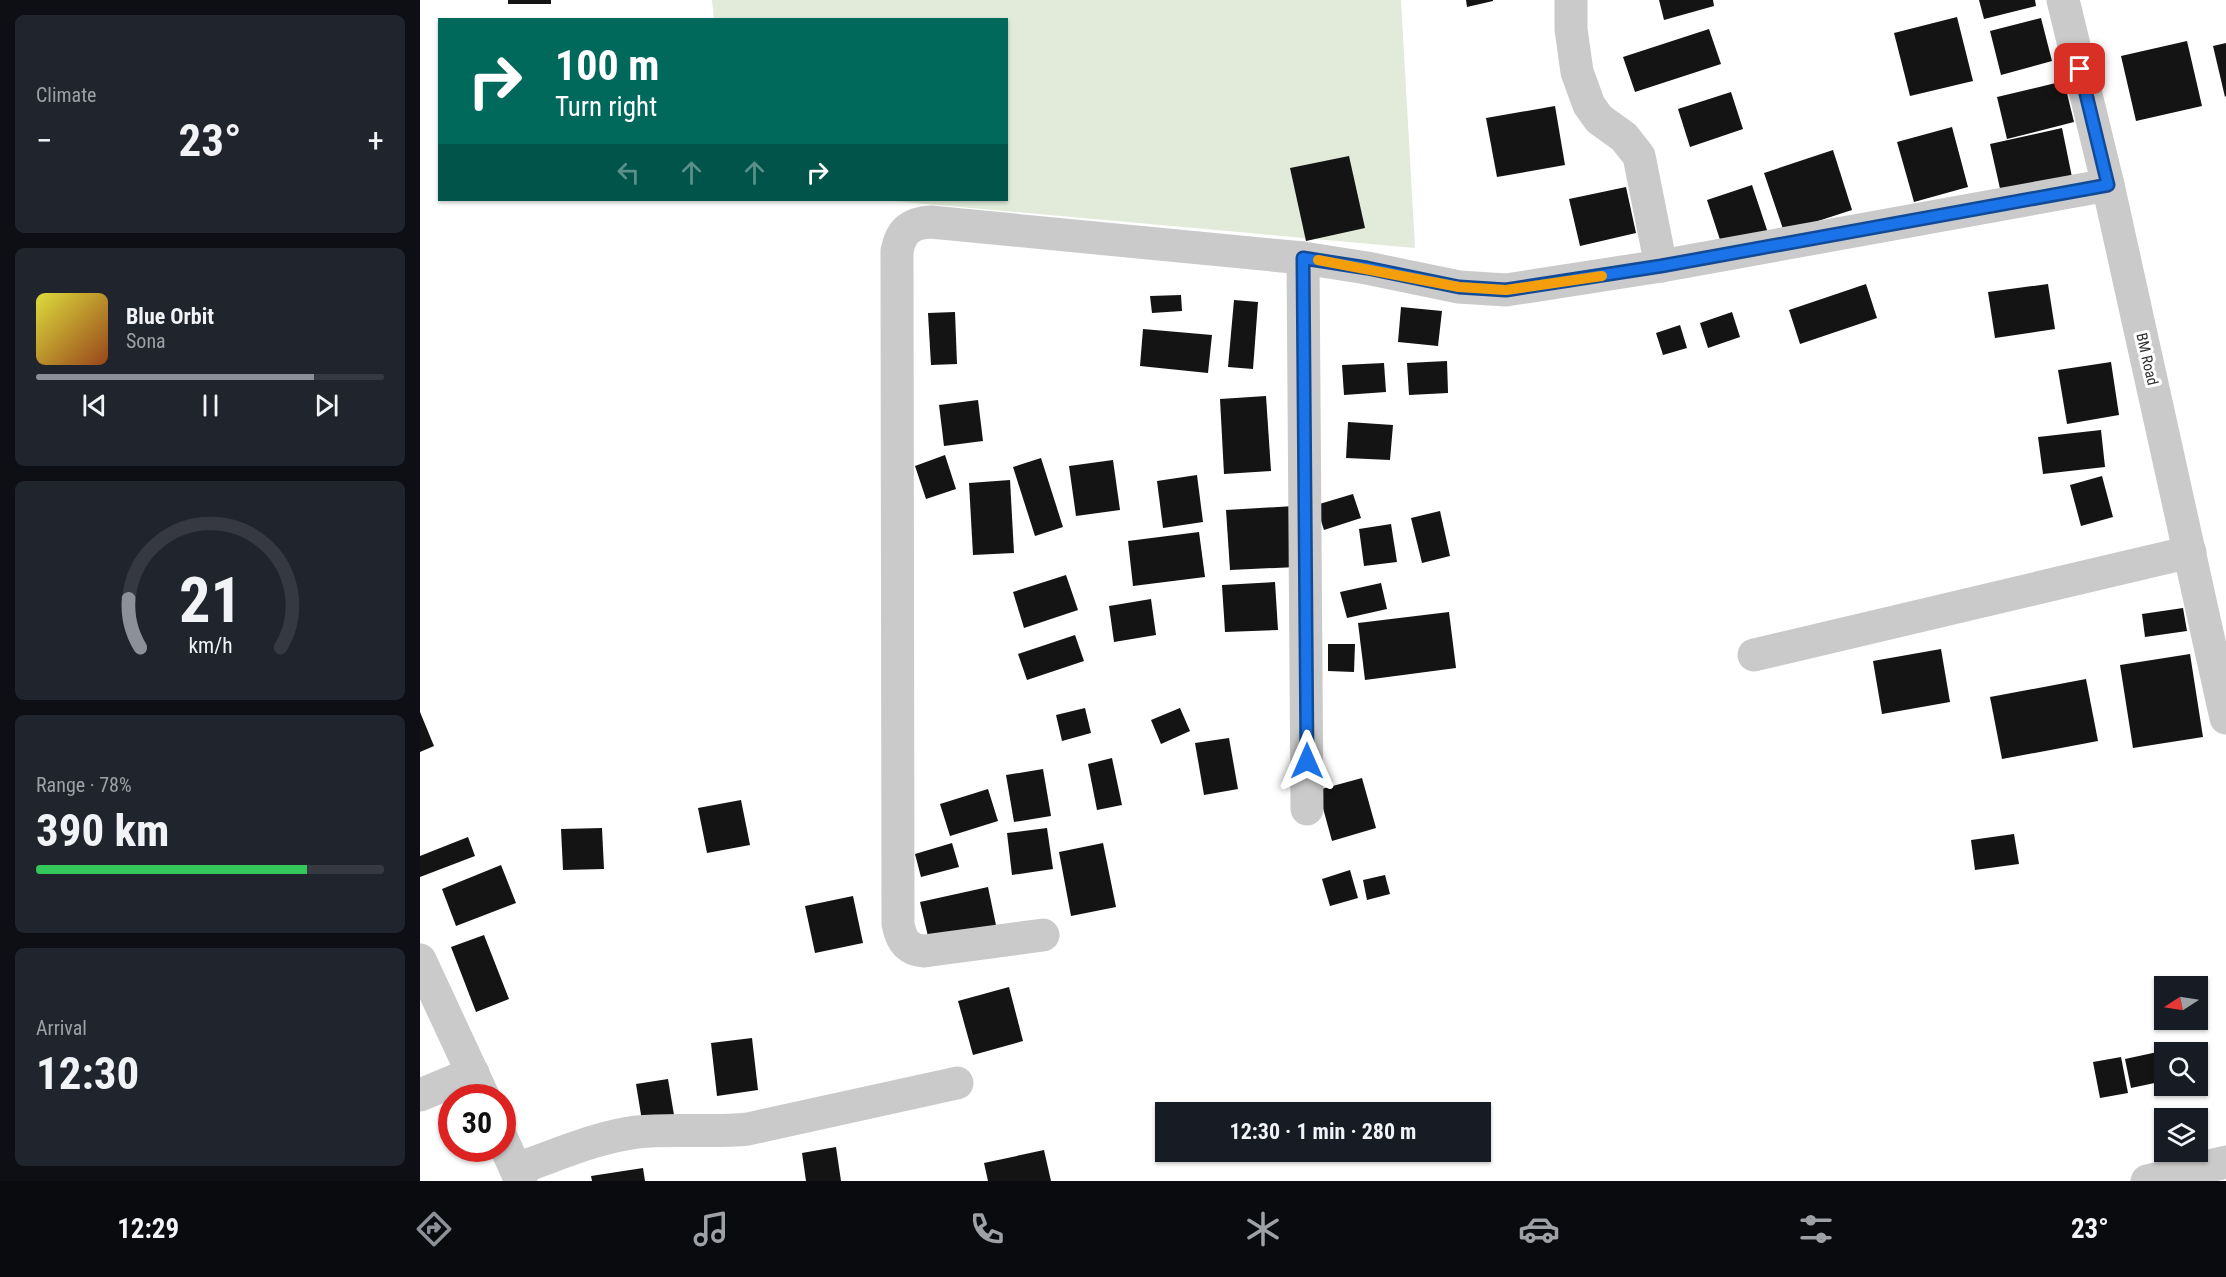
<!DOCTYPE html>
<html lang="en">
<head>
<meta charset="utf-8">
<style>
	body { margin:0; font-family:"Roboto Condensed",sans-serif; background:#20242c; color:#f1f3f6; height:100vh; display:flex; flex-direction:column; font-size:22px; white-space:nowrap }
	* { box-sizing:border-box; margin:0 }
	p { font-size:20px; color:#9ea1a6 }
	.icon { flex:none; width:33px; height:33px; fill:none; stroke:currentColor; stroke-width:2; stroke-linecap:round; stroke-linejoin:round }
	.map { position:relative; flex:1; overflow:hidden }
	.side { display:flex; flex-direction:column; gap:15px; padding:15px; background:#0d0f14; width:420px }
	.side>* { flex:none }
	.banner { position:absolute; left:18px; top:18px; width:570px; height:183px; border-radius:0px; box-shadow:0 2px 4px #0004; background:#00695c; color:#fff; overflow:hidden }
	.needle { width:39px; rotate:258deg }
	.controls { position:absolute; left:1734px; top:976px; display:grid; gap:12px }
	.controls a { display:grid; place-items:center; width:54px; height:54px; border-radius:0px; background:#171b24; box-shadow:0 2px 4px #0004; font-size:30px }
	.speed { position:absolute; left:18px; top:1084px; display:flex; gap:12px; font-size:30px; font-weight:700; text-align:center }
	.speed>* { display:grid; place-content:center; width:78px; height:78px; border-radius:50%; background:#171b24; box-shadow:0 2px 4px #0004; line-height:1 }
	.speed .limit { border:9px solid #d22; background:#fff; color:#111 }
	.pin { position:absolute; display:grid; place-items:center; width:51px; height:51px; color:#fff; margin:-26px; border-radius:12px; box-shadow:0 3px 9px #0006 }
	.me { position:absolute; width:66px; margin:-33px; rotate:0deg; stroke-linejoin:round; filter:drop-shadow(0 0 4px #0008) }
	.turn { display:flex; align-items:center; gap:21px; height:126px; padding:0 18px; font-size:27px }
	.turn .icon { width:78px; height:78px; stroke-width:2.5 }
	.turn b { display:block; font-size:42px; line-height:51px }
	.lanes { display:flex; align-items:center; height:57px; padding:0 18px; background:#0003; justify-content:center; gap:30px; direction:ltr }
	.lanes .off { opacity:.35 }
	.big { font-size:45px; font-weight:700; line-height:1.1 }
	.side .card { flex:1; display:flex; flex-direction:column; justify-content:center; gap:9px; min-width:0; padding:0 21px; border-radius:9px; background:#20242c }
	.side .dial { align-items:center; gap:0 }
	.dial svg { height:156px; overflow:visible; fill:none; stroke:#363941; stroke-width:7; stroke-linecap:round; text-anchor:middle }
	.dial text { fill:#f1f3f6; stroke:none }
	.song { display:flex; align-items:center; gap:18px }
	.cover { width:72px; height:72px; border-radius:9px; background:linear-gradient(135deg,hsl(60 70% 55%),hsl(20 70% 35%)) }
	.played { height:6px; border-radius:3px; background:linear-gradient(90deg,#8c9099 80%,#363941 80%) }
	.keys { display:flex; justify-content:space-around; direction:ltr }
	.heat { display:flex; justify-content:space-between; align-items:center; font-size:33px; direction:ltr }
	.charge { height:9px; border-radius:4px; background:linear-gradient(90deg,#34c759 78%,#363941 0) }
	.trip { position:absolute; left:735px; top:1102px; width:336px; height:60px; border-radius:0px; background:#171b24; box-shadow:0 2px 4px #0004; font-weight:700; line-height:60px; text-align:center }
	.dock { display:flex; height:96px; justify-content:space-around; align-items:center; background:#090b0e; color:#9ea1a6 }
	.dock .icon { width:42px; height:42px }
	.dock .on { color:#8c9099 }
	.dock b { font-size:27px; color:#f1f3f6 }
	main { display:flex; flex:1; min-height:0 }
	.map>svg:first-child { display:block }
</style>
</head>
<body>
<main>
<section class="side">
<div class="card"><p>Climate</p>
<div class="heat"><a>−</a><b class="big">23°</b><a>+</a></div>
</div>
<div class="card">
<div class="song"><i class="cover"></i><div><b>Blue Orbit</b><p>Sona</p></div></div>
<div class="played"></div>
<div class="keys"><svg class="icon" aria-label="previous" viewBox="0 0 24 24"><path d="M18 5L8 12l10 7zM5 5v14"/></svg><svg class="icon" aria-label="pause" viewBox="0 0 24 24"><path d="M8 5v14M16 5v14"/></svg><svg class="icon" aria-label="next" viewBox="0 0 24 24"><path d="M6 5l10 7-10 7zM19 5v14"/></svg></div>
</div>
<div class="card dial"><svg viewBox="0 0 100 80">
<path d="M14 69A42 42 0 1 1 86 69"/>
<path d="M14 69A42 42 0 0 1 8 44" stroke="#8c9099"/>
<text x="50" y="56" font-size="32" font-weight="700">21</text>
<text x="50" y="72" font-size="11">km/h</text>
</svg></div>
<div class="card"><p>Range · 78%</p><b class="big">390 km</b><div class="charge"></div></div>
<div class="card"><p>Arrival</p><b class="big">12:30</b></div>
</section>
<div class="map">
<svg width="1806" height="1181" viewBox="0 0 1806 1181">
	<rect width="100%" height="100%" fill="#fff"/>
	<!-- green -->
	<path fill="#e2ebda" d="M 292,0 L 981,0 L 995,248 L 462,200 L 586,200 L 586,20 L 294,19 Z"/>
	<!-- building -->
	<g fill="#141414">
		<rect x="88" y="0" width="43" height="4"/>
		<path d="M 1046,0 L 1073,0 L 1073,1 L 1047,7 Z"/>
		<path d="M 1239,0 L 1293,0 L 1294,6 L 1244,20 Z"/>
		<path d="M 1559,0 L 1615,0 L 1616,6 L 1564,19 Z"/>
		<path d="M 1537,17 L 1553,81 L 1490,96 L 1474,33 Z"/>
		<path d="M 1621,18 L 1632,61 L 1581,75 L 1570,31 Z"/>
		<path d="M 1289,29 L 1301,64 L 1215,92 L 1203,57 Z"/>
		<path d="M 1767,41 L 1782,106 L 1716,121 L 1701,56 Z"/>
		<path d="M 1806,43 L 1806,96 L 1805,97 L 1793,46 Z"/>
		<path d="M 1644,81 L 1654,122 L 1587,139 L 1577,97 Z"/>
		<path d="M 1311,92 L 1323,129 L 1270,147 L 1258,109 Z"/>
		<path d="M 1135,106 L 1145,165 L 1077,177 L 1066,118 Z"/>
		<path d="M 1532,127 L 1548,187 L 1494,202 L 1477,142 Z"/>
		<path d="M 1642,128 L 1652,177 L 1581,193 L 1570,144 Z"/>
		<path d="M 1413,150 L 1432,210 L 1364,232 L 1344,173 Z"/>
		<path d="M 929,156 L 945,228 L 886,241 L 870,168 Z"/>
		<path d="M 1332,185 L 1349,236 L 1304,252 L 1287,200 Z"/>
		<path d="M 1206,187 L 1216,233 L 1160,246 L 1149,199 Z"/>
		<path d="M 1446,284 L 1457,318 L 1380,344 L 1369,310 Z"/>
		<path d="M 1628,284 L 1635,329 L 1575,338 L 1568,292 Z"/>
		<path d="M 761,295 L 762,311 L 732,313 L 730,296 Z"/>
		<path d="M 814,300 L 838,302 L 833,369 L 808,367 Z"/>
		<path d="M 981,307 L 1022,311 L 1018,346 L 978,342 Z"/>
		<path d="M 535,312 L 537,364 L 511,365 L 508,313 Z"/>
		<path d="M 1312,312 L 1320,337 L 1288,348 L 1280,323 Z"/>
		<path d="M 1260,325 L 1267,348 L 1243,355 L 1236,333 Z"/>
		<path d="M 723,329 L 792,335 L 788,373 L 720,366 Z"/>
		<path d="M 1027,361 L 1028,393 L 989,395 L 987,363 Z"/>
		<path d="M 1691,362 L 1699,415 L 1647,424 L 1638,370 Z"/>
		<path d="M 964,363 L 966,392 L 924,395 L 922,365 Z"/>
		<path d="M 846,396 L 851,471 L 804,474 L 800,399 Z"/>
		<path d="M 558,400 L 563,441 L 524,446 L 519,405 Z"/>
		<path d="M 928,422 L 973,425 L 970,460 L 926,458 Z"/>
		<path d="M 1681,430 L 1685,467 L 1623,474 L 1618,437 Z"/>
		<path d="M 525,455 L 536,489 L 506,499 L 495,466 Z"/>
		<path d="M 621,458 L 643,527 L 615,536 L 593,467 Z"/>
		<path d="M 693,460 L 700,510 L 656,516 L 649,466 Z"/>
		<path d="M 777,475 L 783,522 L 743,528 L 737,481 Z"/>
		<path d="M 1682,476 L 1693,517 L 1661,526 L 1650,485 Z"/>
		<path d="M 590,480 L 594,553 L 553,555 L 549,483 Z"/>
		<path d="M 933,494 L 941,518 L 904,530 L 896,505 Z"/>
		<path d="M 874,506 L 877,567 L 810,570 L 806,510 Z"/>
		<path d="M 1020,511 L 1030,556 L 1002,563 L 991,518 Z"/>
		<path d="M 971,524 L 977,562 L 944,566 L 939,529 Z"/>
		<path d="M 779,532 L 785,577 L 713,586 L 708,541 Z"/>
		<path d="M 646,575 L 658,610 L 604,628 L 593,592 Z"/>
		<path d="M 855,582 L 858,630 L 805,632 L 802,585 Z"/>
		<path d="M 961,583 L 967,609 L 927,618 L 920,592 Z"/>
		<path d="M 731,599 L 736,635 L 694,642 L 689,606 Z"/>
		<path d="M 1763,608 L 1767,631 L 1725,637 L 1722,614 Z"/>
		<path d="M 1029,612 L 1036,668 L 945,680 L 938,623 Z"/>
		<path d="M 655,635 L 664,661 L 607,680 L 598,654 Z"/>
		<path d="M 908,644 L 935,644 L 934,672 L 908,671 Z"/>
		<path d="M 1521,649 L 1530,702 L 1462,714 L 1453,661 Z"/>
		<path d="M 1770,654 L 1783,737 L 1713,748 L 1700,665 Z"/>
		<path d="M 1666,679 L 1678,741 L 1582,759 L 1570,697 Z"/>
		<path d="M 665,708 L 671,733 L 642,741 L 636,715 Z"/>
		<path d="M 760,708 L 770,731 L 741,744 L 731,720 Z"/>
		<path d="M 0,712 L 14,746 L 0,752 Z"/>
		<path d="M 809,738 L 818,789 L 784,795 L 775,743 Z"/>
		<path d="M 692,758 L 702,805 L 677,810 L 668,764 Z"/>
		<path d="M 623,769 L 631,816 L 594,822 L 586,775 Z"/>
		<path d="M 942,778 L 956,828 L 912,841 L 898,790 Z"/>
		<path d="M 568,789 L 578,821 L 530,836 L 520,804 Z"/>
		<path d="M 321,800 L 330,845 L 287,853 L 278,808 Z"/>
		<path d="M 182,828 L 184,869 L 143,870 L 141,829 Z"/>
		<path d="M 627,828 L 633,869 L 592,875 L 587,833 Z"/>
		<path d="M 1594,834 L 1599,864 L 1555,870 L 1551,840 Z"/>
		<path d="M 48,837 L 55,856 L 0,877 L 0,856 Z"/>
		<path d="M 532,843 L 539,867 L 501,877 L 495,854 Z"/>
		<path d="M 683,843 L 696,907 L 651,916 L 639,852 Z"/>
		<path d="M 81,865 L 96,903 L 36,926 L 22,889 Z"/>
		<path d="M 930,870 L 938,898 L 910,906 L 902,879 Z"/>
		<path d="M 965,875 L 970,894 L 947,900 L 943,880 Z"/>
		<path d="M 568,887 L 577,930 L 510,945 L 500,902 Z"/>
		<path d="M 433,896 L 443,943 L 395,953 L 385,906 Z"/>
		<path d="M 64,935 L 89,999 L 56,1012 L 31,947 Z"/>
		<path d="M 589,987 L 603,1041 L 553,1055 L 538,1001 Z"/>
		<path d="M 332,1038 L 338,1090 L 297,1096 L 291,1043 Z"/>
		<path d="M 1742,1051 L 1744,1081 L 1711,1088 L 1705,1059 Z"/>
		<path d="M 1701,1057 L 1708,1093 L 1680,1098 L 1673,1062 Z"/>
		<path d="M 248,1079 L 255,1121 L 223,1127 L 216,1084 Z"/>
		<path d="M 416,1147 L 421,1181 L 386,1181 L 382,1153 Z"/>
		<path d="M 624,1150 L 631,1181 L 568,1181 L 564,1163 Z"/>
		<path d="M 223,1168 L 225,1181 L 172,1181 L 171,1176 Z"/>
	</g>
	<g fill="none" stroke-linecap="round" stroke-linejoin="round">
		<!-- minor -->
		<g stroke="#cacaca" stroke-width="33">
			<path d="M 1151,0 L 1151,29 L 1157,72 L 1169,105 L 1179,119 L 1204,137 L 1219,156 L 1241,266"/>
			<path d="M 1643,0 L 1688,185 L 1806,718"/>
			<path d="M 883,258 L 887,809"/>
			<path d="M 1334,655 L 1770,552"/>
			<path d="M 623,935 L 504,951 C 487,950 481,940 478,924 L 477,251 C 481,231 490,223 511,222 L 883,258 L 947,268 L 1039,287 L 1086,290 L 1241,266 L 1688,185"/>
			<path d="M 0,960 L 64,1098"/>
			<path d="M 0,1095 L 53,1073"/>
			<path d="M 82,1139 L 101,1181"/>
			<path d="M 96,1169 C 135,1156 176,1137 217,1132 C 254,1128 291,1133 328,1129 L 537,1083"/>
			<path d="M 1727,1181 L 1806,1162"/>
		</g>
	</g>
	<g fill="none" stroke-linecap="round" stroke-linejoin="round">
		<!-- route casing -->
		<g stroke="#114b97" stroke-width="15">
			<path id="route" d="M 887,761 L 883,258 L 947,268 L 1039,287 L 1086,290 L 1241,266 L 1688,185 L 1660,69"/>
		</g>
		<!-- route -->
		<use href="#route" stroke="#1a73e8" stroke-width="10"/>
		<!-- slow -->
		<path stroke="#f59e0b" stroke-width="10" d="M 898,260 L 1039,287 L 1086,290 L 1182,276"/>
	</g>
	<g text-anchor="middle" stroke-width="6" stroke-linejoin="round" paint-order="stroke">
		<!-- street labels -->
		<g font-size="15" fill="#2d2d2d" stroke="#fff">
			<text transform="translate(1727 359) rotate(77)" y="5">BM Road</text>
		</g>
	</g>
</svg>
<div class="controls">
<a><svg class="needle" viewBox="-14 -14 28 28"><path d="M0-13l5 13h-10z" fill="#e53935"/><path d="M0 13l5-13h-10z" fill="#9ea1a6"/></svg></a>
<a><svg class="icon" aria-label="search" viewBox="0 0 24 24"><circle cx="10" cy="10" r="6"/><path d="M15 15l6 6"/></svg></a>
<a><svg class="icon" aria-label="layers" viewBox="0 0 24 24"><path d="M12 4l9 5-9 5-9-5zM3 14l9 5 9-5"/></svg></a>
</div>
<div class="speed"><div class="limit">30</div></div>
<div class="pin" style="left:1660px;top:69px;background:#d93025"><svg class="icon" aria-label="arrive" viewBox="0 0 24 24"><path d="M6 21V4h12l-3 4 3 4H6"/></svg></div>
<svg class="me" style="left:887px;top:761px" viewBox="-20 -20 40 40"><path d="M0-17L14 15 0 8-14 15z" fill="#1a73e8" stroke="#fff" stroke-width="4"/></svg>
<div class="trip">12:30 · 1 min · 280 m</div>
<div class="banner">
<div class="turn"><svg class="icon" aria-label="right" viewBox="0 0 24 24"><path d="M7 20v-9h11M14 6l5 5-5 5"/></svg><div><b>100 m</b>Turn right</div></div>
<div class="lanes"><svg class="icon off" aria-label="left" viewBox="0 0 24 24"><path d="M17 20v-9H6M10 6l-5 5 5 5"/></svg><svg class="icon off" aria-label="ahead" viewBox="0 0 24 24"><path d="M12 20V5M6 11l6-6 6 6"/></svg><svg class="icon off" aria-label="ahead" viewBox="0 0 24 24"><path d="M12 20V5M6 11l6-6 6 6"/></svg><svg class="icon" aria-label="right" viewBox="0 0 24 24"><path d="M7 20v-9h11M14 6l5 5-5 5"/></svg></div>
</div>
</div>
</main>
<nav class="dock">
<b>12:29</b>
<svg class="icon on" aria-label="directions" viewBox="0 0 24 24"><path d="M12 3l9 9-9 9-9-9zM9 14v-3h6M13 9l2 2-2 2"/></svg>
<svg class="icon" aria-label="music" viewBox="0 0 24 24"><path d="M9 18V5l10-2v13"/><circle cx="6" cy="18" r="3"/><circle cx="16" cy="16" r="3"/></svg>
<svg class="icon" aria-label="phone" viewBox="0 0 24 24"><path d="M5 4h4l2 5-3 2q2 4 5 5l2-3 5 2v4C11 20 4 13 5 4z"/></svg>
<svg class="icon" aria-label="climate" viewBox="0 0 24 24"><path d="M12 3v18M4 7l16 10M4 17L20 7"/></svg>
<svg class="icon" aria-label="car" viewBox="0 0 24 24"><path d="M5 17H2v-5l4-1 3-4h7l3 4 3 1v5h-3M9 17h6M6 11h13"/><circle cx="7" cy="17" r="2"/><circle cx="17" cy="17" r="2"/></svg>
<svg class="icon" aria-label="filters" viewBox="0 0 24 24"><path d="M4 7h16M4 17h16"/><circle cx="9" cy="7" r="2"/><circle cx="15" cy="17" r="2"/></svg>
<b>23°</b>
</nav>
</body>
</html>
